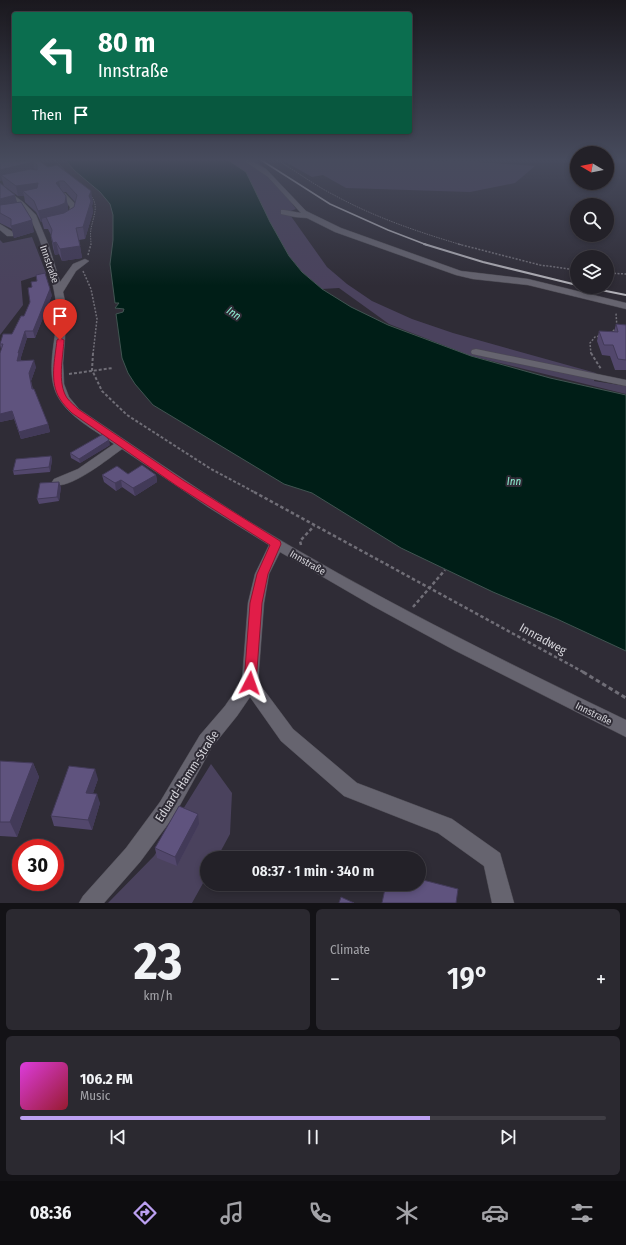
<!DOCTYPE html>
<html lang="en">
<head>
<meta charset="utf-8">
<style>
	body { margin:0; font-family:"Fira Sans Condensed",sans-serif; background:#2b2930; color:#f1f3f6; height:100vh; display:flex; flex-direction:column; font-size:15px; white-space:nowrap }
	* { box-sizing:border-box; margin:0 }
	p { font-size:13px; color:#a3a3a8 }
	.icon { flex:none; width:22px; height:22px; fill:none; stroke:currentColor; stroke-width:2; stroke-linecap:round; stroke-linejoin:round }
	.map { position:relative; height:903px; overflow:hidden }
	.panel { display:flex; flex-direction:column; gap:6px; padding:6px; background:#131216; flex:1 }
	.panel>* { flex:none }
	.guide { position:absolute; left:12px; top:12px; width:400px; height:122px; border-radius:4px; box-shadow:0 2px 6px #0003,0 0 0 1px #403e45; background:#0b6e4f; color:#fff; overflow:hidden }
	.needle { width:26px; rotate:280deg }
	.tools { position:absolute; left:570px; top:146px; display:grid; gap:8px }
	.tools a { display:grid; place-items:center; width:44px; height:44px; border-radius:50%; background:#232128; box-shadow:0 2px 6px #0003,0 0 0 1px #403e45; font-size:20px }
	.speed { position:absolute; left:12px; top:839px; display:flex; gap:8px; font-size:20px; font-weight:700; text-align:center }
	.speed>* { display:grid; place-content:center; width:52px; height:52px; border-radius:50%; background:#232128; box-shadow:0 2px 6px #0003,0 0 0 1px #403e45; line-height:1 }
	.speed .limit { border:6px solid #d22; background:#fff; color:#111 }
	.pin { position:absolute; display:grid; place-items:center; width:34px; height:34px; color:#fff; margin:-41px -17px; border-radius:50% 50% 50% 0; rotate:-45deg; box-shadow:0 0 4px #0007 }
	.pin .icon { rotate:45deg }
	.me { position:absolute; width:44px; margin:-22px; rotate:4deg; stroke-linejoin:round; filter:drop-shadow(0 0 3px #0008) }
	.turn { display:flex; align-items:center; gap:14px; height:84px; padding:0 20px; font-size:18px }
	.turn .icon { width:52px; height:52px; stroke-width:2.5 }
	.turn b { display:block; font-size:28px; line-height:34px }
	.then { display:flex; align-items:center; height:38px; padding:0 20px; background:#0003; gap:8px; font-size:15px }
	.big { font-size:30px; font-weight:600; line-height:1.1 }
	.panel .card { flex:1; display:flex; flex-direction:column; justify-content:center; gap:6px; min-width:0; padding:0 14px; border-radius:6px; background:#2b2930 }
	.panel .dial { align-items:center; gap:0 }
	.dial b { font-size:52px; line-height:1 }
	.song { display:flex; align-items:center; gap:12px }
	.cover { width:48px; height:48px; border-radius:6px; background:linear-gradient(135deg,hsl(300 70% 55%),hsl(350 70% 35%)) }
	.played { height:4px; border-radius:2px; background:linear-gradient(90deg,#bca0f2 70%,#403e45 70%) }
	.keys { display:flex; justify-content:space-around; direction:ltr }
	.heat { display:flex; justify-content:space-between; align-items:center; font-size:22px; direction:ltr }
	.panel .tiles { flex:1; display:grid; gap:6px; grid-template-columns:1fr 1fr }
	.card:last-child { grid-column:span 2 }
	.trip { position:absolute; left:200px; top:851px; width:226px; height:40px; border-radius:20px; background:#232128; box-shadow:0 2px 6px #0003,0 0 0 1px #403e45; font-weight:600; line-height:40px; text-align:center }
	.tabs { display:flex; height:64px; justify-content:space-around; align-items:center; background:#0e0d10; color:#a3a3a8 }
	.tabs .icon { width:28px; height:28px }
	.tabs .selected { color:#bca0f2 }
	.tabs b { font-size:18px; color:#f1f3f6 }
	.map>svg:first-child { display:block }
</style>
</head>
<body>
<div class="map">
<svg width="626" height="903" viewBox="0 0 626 903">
	<rect width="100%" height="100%" fill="#2f2c36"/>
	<!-- green -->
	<g fill="#4a425d">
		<path d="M 228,160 C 235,160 246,158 253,160 C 265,163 288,198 296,209 L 288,212 L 327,267 L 347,284 L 372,301 L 412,319 L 453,333 L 596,373 L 594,381 L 626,386 L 626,394 L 471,356 L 389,324 L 339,288 L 322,289 L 302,272 L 289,256 L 236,166 Z"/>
		<path d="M 282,160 L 431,160 L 433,161 L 444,162 L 449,160 L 535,166 L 515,183 L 470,192 L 346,188 L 323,175 L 312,177 Z"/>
		<path d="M 32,237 L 46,273 L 21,281 L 23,305 L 0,335 L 0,240 L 3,243 Z"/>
		<path d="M 211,764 L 232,793 L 230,834 L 217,858 L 207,858 L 207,876 L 192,903 L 108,903 L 154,856 Z"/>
	</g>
	<!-- water -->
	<path fill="#001e17" stroke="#405451" d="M 65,160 L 228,160 L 246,172 L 270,222 L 289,256 L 302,272 L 322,289 L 351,307 L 388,325 L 471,356 L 550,378 L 626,395 L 626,651 L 557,619 L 493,592 L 401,548 L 312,493 L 284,484 L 153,405 L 135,384 L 128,373 L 122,358 L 116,314 L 123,312 L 124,309 L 115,308 L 119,303 L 115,303 L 110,264 L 113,240 L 113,215 L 110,204 L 100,192 L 75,171 Z"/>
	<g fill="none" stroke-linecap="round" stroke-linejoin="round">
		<!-- minor casing -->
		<g stroke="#4c4a52" stroke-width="1">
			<g id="minor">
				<path d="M 243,160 L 250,160 L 266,169 L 306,211 L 341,228 L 461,271 L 528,279 L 626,303 L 626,309 L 528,285 L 473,279 L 456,275 L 335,232 L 307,218 L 295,217 L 281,214 L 281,210 L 284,210 L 301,213 L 268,177 Z"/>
				<path d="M 0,185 L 23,202 L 36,215 L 49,246 L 60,282 L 73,264 L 85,259 L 89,261 L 76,271 L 63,292 L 67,310 L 63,363 L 64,384 L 69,397 L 79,409 C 134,446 189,484 245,519 C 368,594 497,658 626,720 L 626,737 L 454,650 L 373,606 L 280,552 L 269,574 L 264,603 L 258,682 L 293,729 L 357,783 L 452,819 L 500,853 L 514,903 L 492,903 L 484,866 L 438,833 L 344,796 L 281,741 L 250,697 L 237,716 L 212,747 L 174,816 L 140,862 L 104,903 L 79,903 L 83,896 L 126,848 L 160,802 L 200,735 L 225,706 L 242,681 L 248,603 L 255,574 L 269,545 L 208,507 L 122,449 C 108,459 71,489 54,485 L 52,482 L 54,479 L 78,469 L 114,444 C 95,430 68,417 57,395 C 46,373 55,342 57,319 C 59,298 41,235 29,217 C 22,206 10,198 0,190 Z"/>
				<path d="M 61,193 L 65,193 L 78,207 L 75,218 L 66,222 L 62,220 L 69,215 L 70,207 L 60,194 Z"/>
				<path d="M 0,224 L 13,232 L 13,236 L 7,236 L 0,230 Z"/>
				<path d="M 476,349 L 626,380 L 626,386 L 472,354 L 471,352 L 472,350 Z"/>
			</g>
		</g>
		<!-- path-far4 -->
		<g stroke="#706e77" stroke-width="1" stroke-dasharray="1.5 1" stroke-linecap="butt">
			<path d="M 55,160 L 68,174"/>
			<path d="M 277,160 C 296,171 314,185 334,195 C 374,217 418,232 462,245"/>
			<path d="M 90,195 C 100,205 93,217 91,229 C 90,234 91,240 91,245"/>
		</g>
		<!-- path-far3 -->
		<g stroke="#706e77" stroke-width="1.5" stroke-dasharray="2 1.5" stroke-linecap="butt">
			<path d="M 458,244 L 540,265 L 577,270"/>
			<path d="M 88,255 L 91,244"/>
			<path d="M 83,271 L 91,289 L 97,319 L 93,354"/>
			<path d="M 607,273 L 626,274"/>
			<path d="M 610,333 L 617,328 L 616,313"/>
			<path d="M 591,354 L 590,343 L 595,337 L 600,336"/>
		</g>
		<!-- path-far2 -->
		<g stroke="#706e77" stroke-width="2" stroke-dasharray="3 2" stroke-linecap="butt">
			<path d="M 93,353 L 92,370 L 102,391 L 127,415 L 211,469 L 256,493"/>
			<path d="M 591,353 L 601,369"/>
			<path d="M 69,374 L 113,368"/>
		</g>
		<!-- path-far1 -->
		<g stroke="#706e77" stroke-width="2.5" stroke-dasharray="3.5 2.5" stroke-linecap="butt">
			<path d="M 254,492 L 585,673"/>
			<path d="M 301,545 L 300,541 L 314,526"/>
			<path d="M 413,607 L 445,570"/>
		</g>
		<!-- path -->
		<path stroke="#706e77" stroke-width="3" stroke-dasharray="4.5 3" stroke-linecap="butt" d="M 583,672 L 626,698"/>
		<!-- minor -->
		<use href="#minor" fill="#66646f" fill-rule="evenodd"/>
		<!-- rail-far1 -->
		<path stroke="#b2b1b8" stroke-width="1.5" d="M 261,160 L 330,204 L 388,230 L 427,245"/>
		<!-- rail -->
		<g stroke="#b2b1b8" stroke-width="2">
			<path d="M 424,244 L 483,262 L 577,285"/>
			<path d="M 586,287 L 626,295"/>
		</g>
	</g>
	<!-- wall -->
	<g fill="#52476c" fill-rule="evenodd">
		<path d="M 0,160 L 18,162 L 38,160 L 93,202 L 92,206 L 93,212 L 85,239 L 79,240 L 82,258 L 62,261 L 59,254 L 55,255 L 53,248 L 51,236 L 51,235 L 48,229 L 44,229 L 42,222 L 41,222 L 36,212 L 25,202 L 24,196 L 18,196 L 4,186 L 2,180 L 0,181 ZM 63,192 L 66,192 L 75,202 L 74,207 L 68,211 L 68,207 L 66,196 Z"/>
		<path d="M 0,183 L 17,202 L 34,232 L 14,238 L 12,229 L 0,223 Z"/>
		<path d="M 52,295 L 35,338 L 27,338 L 21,357 L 21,360 L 36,367 L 31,381 L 33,389 L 48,424 L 50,432 L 21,439 L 14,419 L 0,422 L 1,350 L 0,344 L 12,334 L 24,316 Z"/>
		<path d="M 616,324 L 626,325 L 626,370 L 615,370 L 610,356 L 602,355 L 597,341 L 599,331 L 614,332 Z"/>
		<path d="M 110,445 L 80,463 L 71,458 L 70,453 Z"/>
		<path d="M 51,456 L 52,460 L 50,472 L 14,475 L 13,471 Z"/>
		<path d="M 128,474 L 156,475 L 157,482 L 135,496 L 122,487 L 116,491 L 104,482 L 102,475 Z"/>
		<path d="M 61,487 L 59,501 L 39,504 L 37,499 Z"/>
		<path d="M 0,761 L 33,763 L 39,777 L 17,837 L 0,836 Z"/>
		<path d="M 98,779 L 93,793 L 100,803 L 92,830 L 54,826 L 51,816 Z"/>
		<path d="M 199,824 L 177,866 L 157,858 L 155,848 Z"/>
	</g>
	<!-- shaded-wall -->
	<g fill="#423a58">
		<path d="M 33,162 L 35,173 L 1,175 L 2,180 L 0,181 L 0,170 Z"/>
		<path d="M 59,181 L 61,192 L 56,183 Z"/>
		<path d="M 38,183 L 40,194 L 23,191 L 24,196 L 18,196 L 16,186 Z"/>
		<path d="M 91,191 L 93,202 L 92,206 L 93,212 L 85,239 L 83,227 Z"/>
		<path d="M 15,195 L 18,206 L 0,210 L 0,199 Z"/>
		<path d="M 66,196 L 68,207 L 68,214 L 42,218 L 42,222 L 41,222 L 38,211 Z"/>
		<path d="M 32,220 L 34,232 L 14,238 L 11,226 Z"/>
		<path d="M 56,242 L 59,254 L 55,255 L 53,243 Z"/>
		<path d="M 80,246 L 82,258 L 62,261 L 60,249 Z"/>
		<path d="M 50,289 L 52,295 L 35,338 L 33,331 Z"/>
		<path d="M 25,331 L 27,338 L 21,357 L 21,360 L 19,368 L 17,361 L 18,353 Z"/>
		<path d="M 34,360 L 36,367 L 31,381 L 34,396 L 29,373 Z"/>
		<path d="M 12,411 L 14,419 L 0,422 L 0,414 Z"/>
		<path d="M 48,424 L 50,432 L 21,439 L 19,432 Z"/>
		<path d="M 109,440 L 110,445 L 80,463 L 79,459 Z"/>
		<path d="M 51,456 L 52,460 L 50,472 L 49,467 Z"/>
		<path d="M 156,475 L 157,482 L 135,496 L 133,488 Z"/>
		<path d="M 121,480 L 122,487 L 116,491 L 115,483 Z"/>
		<path d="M 59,482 L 61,487 L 59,501 L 57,497 Z"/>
		<path d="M 33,763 L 39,777 L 17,837 L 10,822 Z"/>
		<path d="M 95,769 L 98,779 L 90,802 L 86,793 Z"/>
		<path d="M 97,794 L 100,803 L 92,830 L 88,820 Z"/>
		<path d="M 198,814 L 199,824 L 177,866 L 175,857 Z"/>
	</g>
	<!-- building -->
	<g fill="#5f537e" stroke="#423a58">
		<path d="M 0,160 L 15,160 L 18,162 L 30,160 L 38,160 L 48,167 L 57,165 L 91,191 L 89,196 L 91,201 L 83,227 L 76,228 L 80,246 L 60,249 L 56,242 L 53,243 L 51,236 L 52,230 L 46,217 L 42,218 L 64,213 L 74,207 L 77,195 L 64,181 L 59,181 L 56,183 L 66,196 L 65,203 L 58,206 L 38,211 L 34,201 L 23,191 L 37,188 L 38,183 L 16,186 L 1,175 L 31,169 L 37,170 L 37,165 L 33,162 L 0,170 Z"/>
		<path d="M 0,183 L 15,195 L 0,199 Z"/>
		<path d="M 21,202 L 32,220 L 11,226 L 11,219 L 0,213 L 0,205 Z"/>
		<path d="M 45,273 L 50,289 L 33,331 L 25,331 L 18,353 L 19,353 L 17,361 L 34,360 L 29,373 L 32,389 L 34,389 L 48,424 L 19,432 L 12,411 L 0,414 L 0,353 L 3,344 L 0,344 L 3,334 L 12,334 L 21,316 L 24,316 L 30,302 L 28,288 L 32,287 L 31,282 L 37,281 L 36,275 Z"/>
		<path d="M 616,324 L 626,325 L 626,360 L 618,359 L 613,345 L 604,345 L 599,331 L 618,332 Z"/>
		<path d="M 103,434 L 107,437 L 109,440 L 79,459 L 70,453 Z"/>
		<path d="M 51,456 L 49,467 L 13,471 L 16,459 Z"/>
		<path d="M 142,465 L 156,475 L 133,488 L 121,480 L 115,483 L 102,475 L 117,466 L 128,474 Z"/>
		<path d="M 59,482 L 57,497 L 37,499 L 40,483 Z"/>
		<path d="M 0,761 L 33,763 L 10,822 L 0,822 Z"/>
		<path d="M 69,766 L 95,769 L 86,793 L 97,794 L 88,820 L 51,816 Z"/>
		<path d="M 179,806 L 198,814 L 175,857 L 155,848 Z"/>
		<path d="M 419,879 L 458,889 L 456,903 L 382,903 L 386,884 L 419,884 Z"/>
		<path d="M 341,897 L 354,903 L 339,903 Z"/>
	</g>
	<!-- sky -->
	<linearGradient id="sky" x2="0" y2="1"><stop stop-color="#1a181e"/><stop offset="0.56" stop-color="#474b5d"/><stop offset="1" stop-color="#474b5d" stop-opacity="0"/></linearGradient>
	<rect width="626" height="286" fill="url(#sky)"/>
	<!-- route -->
	<path fill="#e11d48" stroke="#92132f" d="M 60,338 L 64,340 C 63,357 57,383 67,398 C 70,402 75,406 78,409 L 184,481 L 280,541 L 281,544 L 268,574 L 262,603 L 256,683 L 254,687 L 250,689 L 245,687 L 244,683 L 250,603 L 257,574 L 270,545 L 177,486 L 72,413 C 68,409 63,404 60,399 C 49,382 55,359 57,340 Z"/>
	<g text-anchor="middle" stroke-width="4" stroke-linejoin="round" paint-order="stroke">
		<!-- street labels -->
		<g font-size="10" fill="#d4d3d9" stroke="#2f2c36">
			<text transform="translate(50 264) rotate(71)" y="4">Innstraße</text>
			<text transform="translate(308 562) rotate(30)" y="4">Innstraße</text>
			<text transform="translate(594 713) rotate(26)" y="4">Innstraße</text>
		</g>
		<!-- water labels -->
		<g font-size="11" font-style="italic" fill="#8eeed2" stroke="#2f2c36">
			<text transform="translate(234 313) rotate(33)" y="4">Inn</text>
			<text x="514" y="485">Inn</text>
		</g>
		<!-- near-street labels -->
		<g font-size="12" fill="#d4d3d9" stroke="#2f2c36">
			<text transform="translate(543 639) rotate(29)" y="4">Innradweg</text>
			<text transform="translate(187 776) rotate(-57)" y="4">Eduard-Hamm-Straße</text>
		</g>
	</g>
</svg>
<div class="tools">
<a><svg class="needle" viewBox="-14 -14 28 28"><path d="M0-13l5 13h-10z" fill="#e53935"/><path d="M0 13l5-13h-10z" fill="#a3a3a8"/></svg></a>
<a><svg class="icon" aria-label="search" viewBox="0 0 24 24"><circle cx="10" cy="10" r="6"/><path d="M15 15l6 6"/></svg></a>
<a><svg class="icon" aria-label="layers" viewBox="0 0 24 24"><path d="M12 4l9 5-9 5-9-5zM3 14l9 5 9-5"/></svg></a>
</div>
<div class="speed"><div class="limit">30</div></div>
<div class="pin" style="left:60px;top:340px;background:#d93025"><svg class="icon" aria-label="arrive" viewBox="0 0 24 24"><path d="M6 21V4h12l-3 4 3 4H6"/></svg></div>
<svg class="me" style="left:250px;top:683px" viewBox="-20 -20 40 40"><path d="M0-17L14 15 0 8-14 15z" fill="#e11d48" stroke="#fff" stroke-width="4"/></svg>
<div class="trip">08:37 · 1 min · 340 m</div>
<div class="guide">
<div class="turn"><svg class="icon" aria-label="left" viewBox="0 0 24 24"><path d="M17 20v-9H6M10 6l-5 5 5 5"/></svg><div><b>80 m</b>Innstraße</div></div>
<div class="then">Then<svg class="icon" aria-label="arrive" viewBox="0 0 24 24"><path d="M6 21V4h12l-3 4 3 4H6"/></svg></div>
</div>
</div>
<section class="panel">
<div class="tiles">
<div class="card dial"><b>23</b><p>km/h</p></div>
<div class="card"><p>Climate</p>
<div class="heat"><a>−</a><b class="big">19°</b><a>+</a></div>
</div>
<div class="card">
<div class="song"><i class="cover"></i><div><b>106.2 FM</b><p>Music</p></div></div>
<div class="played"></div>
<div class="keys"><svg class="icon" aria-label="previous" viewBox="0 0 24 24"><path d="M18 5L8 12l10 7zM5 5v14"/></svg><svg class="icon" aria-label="pause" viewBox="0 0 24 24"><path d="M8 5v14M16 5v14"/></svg><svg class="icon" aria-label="next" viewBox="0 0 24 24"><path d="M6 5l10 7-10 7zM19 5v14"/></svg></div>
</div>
</div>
</section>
<nav class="tabs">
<b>08:36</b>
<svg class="icon selected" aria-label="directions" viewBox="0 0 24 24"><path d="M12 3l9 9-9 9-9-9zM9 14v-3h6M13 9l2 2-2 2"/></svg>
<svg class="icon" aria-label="music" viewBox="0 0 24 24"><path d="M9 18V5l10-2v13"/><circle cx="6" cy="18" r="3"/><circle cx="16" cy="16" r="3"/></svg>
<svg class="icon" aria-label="phone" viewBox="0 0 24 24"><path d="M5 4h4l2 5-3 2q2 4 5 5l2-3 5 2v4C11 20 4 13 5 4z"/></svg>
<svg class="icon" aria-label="climate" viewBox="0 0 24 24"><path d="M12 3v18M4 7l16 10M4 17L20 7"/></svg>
<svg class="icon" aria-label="car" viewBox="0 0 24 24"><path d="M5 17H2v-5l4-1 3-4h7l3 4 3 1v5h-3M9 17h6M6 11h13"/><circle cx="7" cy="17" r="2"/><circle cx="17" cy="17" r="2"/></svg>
<svg class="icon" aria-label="filters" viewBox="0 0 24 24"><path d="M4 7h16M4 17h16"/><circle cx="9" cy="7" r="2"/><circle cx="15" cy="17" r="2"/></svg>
</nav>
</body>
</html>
